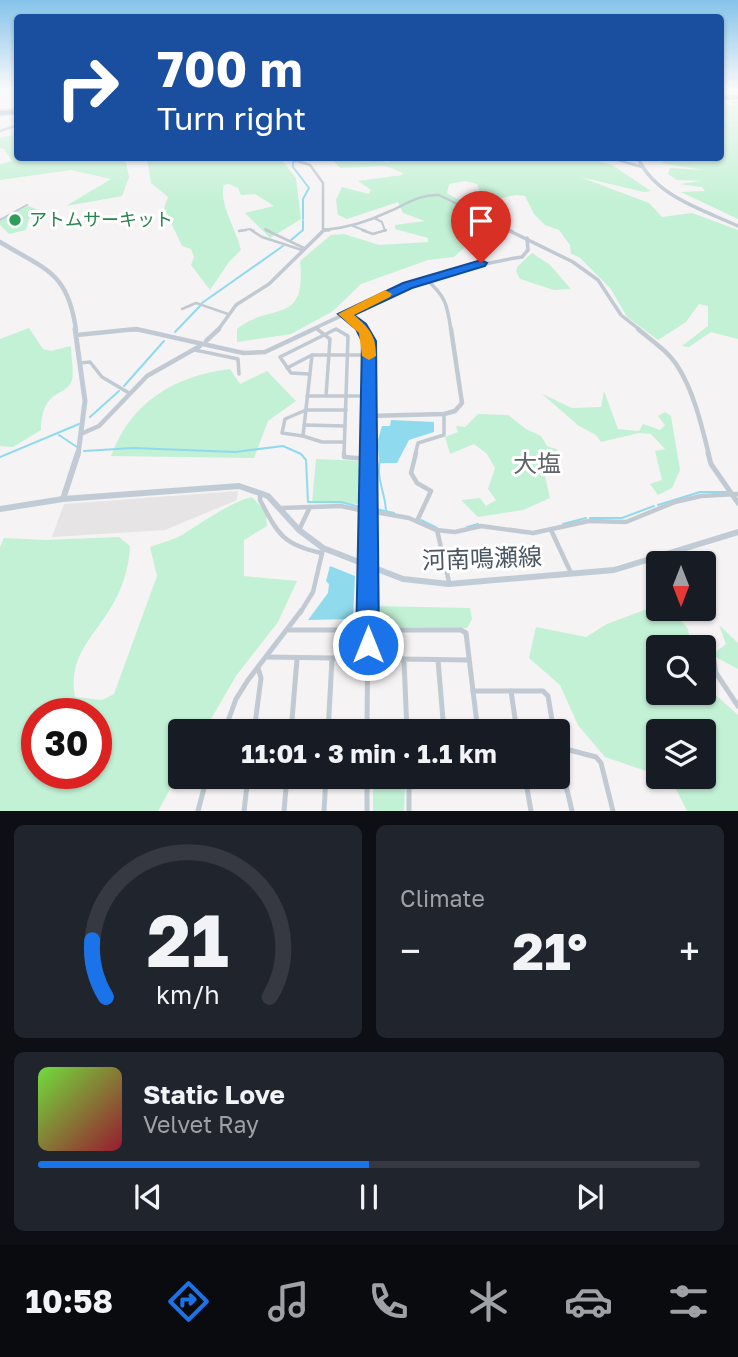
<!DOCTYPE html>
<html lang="en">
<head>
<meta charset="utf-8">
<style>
	body { margin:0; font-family:"Golos Text","Noto Sans JP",sans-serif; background:#20242c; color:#f1f3f6; height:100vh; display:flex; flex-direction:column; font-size:26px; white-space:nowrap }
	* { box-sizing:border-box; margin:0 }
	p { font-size:23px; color:#9ea1a6 }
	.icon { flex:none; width:38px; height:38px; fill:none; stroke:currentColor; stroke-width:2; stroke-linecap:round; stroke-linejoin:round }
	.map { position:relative; height:811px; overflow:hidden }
	.drawer { display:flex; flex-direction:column; gap:14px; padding:14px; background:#0d0f14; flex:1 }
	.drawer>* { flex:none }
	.hud { position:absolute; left:14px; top:14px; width:710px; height:147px; border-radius:7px; box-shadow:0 2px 5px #0004; background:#1a4fa0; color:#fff; overflow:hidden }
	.needle { width:46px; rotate:180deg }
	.tools { position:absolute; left:646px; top:551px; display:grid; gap:14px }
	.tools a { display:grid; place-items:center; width:70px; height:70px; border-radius:7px; background:#171b24; box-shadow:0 2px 5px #0004; font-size:35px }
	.speed { position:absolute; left:21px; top:698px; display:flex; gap:14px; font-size:35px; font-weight:700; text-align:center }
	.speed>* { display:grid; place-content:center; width:91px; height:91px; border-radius:50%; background:#171b24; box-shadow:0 2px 5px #0004; line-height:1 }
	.speed .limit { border:10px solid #d22; background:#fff; color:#111 }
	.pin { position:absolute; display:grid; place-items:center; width:60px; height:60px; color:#fff; margin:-72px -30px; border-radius:50% 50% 50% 0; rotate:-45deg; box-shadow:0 0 7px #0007 }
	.pin .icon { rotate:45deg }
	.me { position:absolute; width:77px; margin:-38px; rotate:0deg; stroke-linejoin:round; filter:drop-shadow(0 0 5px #0008) }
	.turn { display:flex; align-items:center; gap:24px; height:147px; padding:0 28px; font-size:32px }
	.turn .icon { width:91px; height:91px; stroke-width:2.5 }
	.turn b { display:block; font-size:49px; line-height:60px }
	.big { font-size:52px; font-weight:700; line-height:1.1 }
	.drawer .tile { flex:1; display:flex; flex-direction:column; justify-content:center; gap:10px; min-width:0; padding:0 24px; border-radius:10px; background:#20242c }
	.drawer .dial { align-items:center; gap:0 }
	.dial svg { height:182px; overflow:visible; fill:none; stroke:#363941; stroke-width:7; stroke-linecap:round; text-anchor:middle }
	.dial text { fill:#f1f3f6; stroke:none }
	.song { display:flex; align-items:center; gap:21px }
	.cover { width:84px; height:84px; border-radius:10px; background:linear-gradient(135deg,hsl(100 70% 55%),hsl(350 70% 35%)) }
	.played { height:7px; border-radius:4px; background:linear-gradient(90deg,#1a73e8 50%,#363941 50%) }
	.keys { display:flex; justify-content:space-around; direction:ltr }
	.heat { display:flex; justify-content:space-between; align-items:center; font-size:38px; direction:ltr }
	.drawer .tiles { flex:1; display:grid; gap:14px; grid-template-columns:1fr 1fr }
	.tile:last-child { grid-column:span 2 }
	.trip { position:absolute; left:168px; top:719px; width:402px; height:70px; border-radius:7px; background:#171b24; box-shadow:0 2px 5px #0004; font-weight:700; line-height:70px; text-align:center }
	.tab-bar { display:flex; height:112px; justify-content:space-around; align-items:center; background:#090b0e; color:#9ea1a6 }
	.tab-bar .icon { width:49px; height:49px }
	.tab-bar .active { color:#1a73e8 }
	.tab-bar b { font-size:32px; color:#f1f3f6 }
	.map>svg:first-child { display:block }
</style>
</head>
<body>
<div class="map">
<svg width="738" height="811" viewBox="0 0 738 811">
	<rect width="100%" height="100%" fill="#f5f3f3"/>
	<!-- education -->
	<path fill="#e6e4e5" d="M 238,491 L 237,500 L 165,530 L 52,537 L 64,504 Z"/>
	<!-- green -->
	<g fill="#c3f1d5" fill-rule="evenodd">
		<path d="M 738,100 L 738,219 L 681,192 L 705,191 L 702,187 L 679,184 L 702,181 L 677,180 L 668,174 L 670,168 L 704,170 L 660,163 L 668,160 L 721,158 L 721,103 L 735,106 L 730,102 Z"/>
		<path d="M 17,134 L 18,158 L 125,158 L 129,177 L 122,196 L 66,206 L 111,179 L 71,170 L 0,180 L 0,164 L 12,161 L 4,149 L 0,148 L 0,138 Z"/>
		<path d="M 145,158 L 280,158 L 296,178 L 301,219 L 270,238 L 245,213 L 274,206 L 255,194 L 241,195 L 238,188 L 229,184 L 224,185 C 218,202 237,231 241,250 L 229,262 L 210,290 L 191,265 L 194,257 L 191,249 L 182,246 L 164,208 L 168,197 L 151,183 L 148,164 Z"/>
		<path d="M 331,158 L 374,158 L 389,163 L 389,158 L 589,158 L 612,165 L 651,191 L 644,192 L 580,177 L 649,203 L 662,217 L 692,213 L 738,230 L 738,339 L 711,332 L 689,347 L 682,346 L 708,326 L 708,306 L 699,304 L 686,322 L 658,340 L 627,317 L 611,289 L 579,257 L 571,254 L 570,245 L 559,230 L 545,225 L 534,214 L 525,196 C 509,192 497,204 482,199 L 477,184 L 465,181 L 449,184 L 447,193 L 479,212 L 484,219 L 481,227 L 470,228 L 465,232 L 465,247 L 454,257 L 428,260 L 361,284 L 333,311 L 291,334 L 237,342 L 237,329 C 271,301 307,327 300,261 L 331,235 L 344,234 L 379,245 L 428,242 L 428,238 L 395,229 L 395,225 L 425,221 L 403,213 L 398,202 L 347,219 L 338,215 L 336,200 L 342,187 L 369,194 L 371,190 L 358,181 L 402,175 L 403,173 L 385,166 L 340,168 Z"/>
		<path d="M 28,206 L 42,211 L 29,219 L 26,230 L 9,234 L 0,225 L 0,220 Z"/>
		<path d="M 532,253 L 550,265 L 571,289 L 554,290 L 520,279 L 516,271 L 518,266 Z"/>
		<path d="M 29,328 L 43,349 L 51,351 L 71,346 C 71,356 74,372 72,380 C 66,398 42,387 41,430 L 13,447 L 0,446 L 0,339 Z"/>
		<path d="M 230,369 L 240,384 L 267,371 L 296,401 L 268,421 L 254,458 L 111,456 C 131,402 174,376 230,369 Z"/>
		<path d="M 604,391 L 618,429 L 639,431 L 643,424 L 660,430 L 665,425 L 658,416 L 665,412 L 671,416 L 680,470 L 672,488 L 658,495 L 650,484 L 662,480 L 655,451 L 665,449 L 651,434 L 639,433 L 601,442 L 596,435 L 579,426 L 542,394 L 572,408 L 601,407 Z"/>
		<path d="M 478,414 L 508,415 L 526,429 L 541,436 L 547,446 L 558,450 L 550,456 L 554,467 L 545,476 L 550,498 L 523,510 L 478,517 L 461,500 L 480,498 L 486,506 L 496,500 L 488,489 L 495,468 L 487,454 L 474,444 L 450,454 L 445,437 L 458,432 L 456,426 L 465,427 Z"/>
		<path d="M 316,459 L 365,461 L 364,504 L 312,503 Z"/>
		<path d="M 252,497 L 266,512 L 267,526 L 244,540 L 244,576 L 297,581 L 278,622 L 236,676 L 204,731 L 180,732 L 180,771 L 158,811 L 0,811 L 0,547 L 4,538 L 46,540 L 119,537 L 130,546 C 129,569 122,590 110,609 C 91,640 68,657 75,697 L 102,700 L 114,694 L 157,576 L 150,547 C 160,543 173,540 182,535 C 201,523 231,502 252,497 ZM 37,714 L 96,714 L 96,774 L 37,774 Z"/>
		<path d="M 658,605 L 658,609 L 671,609 L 688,629 L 691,647 L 658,648 L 658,693 L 704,693 L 704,675 L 709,689 L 738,715 L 738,811 L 687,811 L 672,781 L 663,777 L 704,777 L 704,732 L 658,732 L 658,775 L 605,757 L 578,725 L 560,685 L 529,658 L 536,627 L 586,637 L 607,624 Z"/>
		<path d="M 374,606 L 470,608 L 472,619 L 467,628 L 374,627 Z"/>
		<path d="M 719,625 L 738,643 L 738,669 L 712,655 L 726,644 Z"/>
		<path d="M 373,785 L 405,786 L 404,811 L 373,811 Z"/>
	</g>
	<!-- water -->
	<g fill="#90daee">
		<path d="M 391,420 L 434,422 L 434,432 L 409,440 L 397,463 L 380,463 L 377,443 L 382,426 L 390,426 Z"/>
		<path d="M 330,566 L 355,576 L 353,619 L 308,620 L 328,593 L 329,584 L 326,581 Z"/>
	</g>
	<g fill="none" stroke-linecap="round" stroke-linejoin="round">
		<!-- stream -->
		<g stroke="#90daee" stroke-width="2">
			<path d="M 303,219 L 303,199 L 309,188 L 293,167 L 293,162 L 306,158"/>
			<path d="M 290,241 L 303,230 L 303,221"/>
			<path d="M 202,303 L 283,246"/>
			<path d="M 175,332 L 200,306"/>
			<path d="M 124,386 L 164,341"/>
			<path d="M 90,417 L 119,391"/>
			<path d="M 59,435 L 77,447"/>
			<path d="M 84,451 L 133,448 L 235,452 L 283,446 L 301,454 L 306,460 L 308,502 L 341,502 L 360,507"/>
			<path d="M 0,457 L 79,424"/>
			<path d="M 380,460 C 376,480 385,491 386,511"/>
			<path d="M 658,505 L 700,492 L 727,492"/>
			<path d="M 376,509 L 394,513"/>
			<path d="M 590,518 L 622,518 L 654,506"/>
			<path d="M 421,520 L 437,528"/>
			<path d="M 563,524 L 586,518"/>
			<path d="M 467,527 L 478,524"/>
		</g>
		<!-- motorway casing -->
		<g stroke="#7690ad" stroke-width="4.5">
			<g id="motorway">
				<path d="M 721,98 L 738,97"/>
				<path d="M 0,113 L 18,112"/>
			</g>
		</g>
		<!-- minor-far4 -->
		<g stroke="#c1cad2" stroke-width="2">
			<path d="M 0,110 L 18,109"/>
			<path d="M 0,115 L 18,114"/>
			<path d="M 374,218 L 382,222 L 385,231"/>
			<path d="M 0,220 L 27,205"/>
			<path d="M 353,226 L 366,231"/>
			<path d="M 265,229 L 270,231"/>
			<path d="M 239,231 L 250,229 L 254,231"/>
		</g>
		<!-- minor-far3 -->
		<g stroke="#c1cad2" stroke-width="2.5">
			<path d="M 251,230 L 262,237 L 302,250"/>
			<path d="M 266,230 L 304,248"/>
			<path d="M 362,230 L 373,234 L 386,230"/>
			<path d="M 239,231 L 246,230"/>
			<path d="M 182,309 L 196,303 L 228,314"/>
			<path d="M 316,328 L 319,330"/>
			<path d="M 333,330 L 338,330"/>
		</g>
		<!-- minor-far2 -->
		<g stroke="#c1cad2" stroke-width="3.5">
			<path d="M 317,329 L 330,339 L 326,396"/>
			<path d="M 195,350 L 238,359 L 239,374"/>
			<path d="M 80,363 L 90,362 L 102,377 L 129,393"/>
			<path d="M 287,368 L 312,355"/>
			<path d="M 309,374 L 291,373 L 280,357 L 336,329 L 348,336 L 344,455"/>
			<path d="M 307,396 L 368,396"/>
			<path d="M 304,425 L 345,426"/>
			<path d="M 303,436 L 282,433 L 285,419 L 306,410 L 346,410"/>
			<path d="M 344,442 L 322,442 L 303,436 L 312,355 L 369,355"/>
			<path d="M 415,455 L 418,443 L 444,435 L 444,414"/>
		</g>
		<!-- minor-far1 -->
		<g stroke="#c1cad2" stroke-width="4.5">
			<path d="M 344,453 L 344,457 L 368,459"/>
			<path d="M 416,453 L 411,473 L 417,483 L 431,491 L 417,521"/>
			<path d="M 260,493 L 260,500 C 278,534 283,545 322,553"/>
			<path d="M 281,508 L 341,506 L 360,510"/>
			<path d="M 375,512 L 409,518 L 436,530 L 455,532 L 481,526 L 533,533 L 589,521 L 626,522 L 675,502 L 701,496 L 738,494"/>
			<path d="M 299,530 L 310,507"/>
			<path d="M 437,530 L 449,582"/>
			<path d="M 551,530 L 571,573"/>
			<path d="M 300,613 L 313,592 L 323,549"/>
			<path d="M 368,613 L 368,566"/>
		</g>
		<!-- minor -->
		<g stroke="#c1cad2" stroke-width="5">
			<path d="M 289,630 L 461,630 L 466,633 L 478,732"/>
			<path d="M 712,650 L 716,673 L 738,706"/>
			<path d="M 267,657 L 468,660"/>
			<path d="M 404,660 L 407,732"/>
			<path d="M 438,660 L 444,732"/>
			<path d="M 473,691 L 543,691 L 548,696 L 554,732"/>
			<path d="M 511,691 L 517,732"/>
			<path d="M 224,732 L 236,699 L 248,680 L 301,611"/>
			<path d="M 254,732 L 261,678 L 258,668"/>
			<path d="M 291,732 L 297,659"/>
			<path d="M 328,732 L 332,659"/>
			<path d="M 367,732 L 368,611"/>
			<path d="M 558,747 L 596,757 L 601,763 L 613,811"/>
			<path d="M 558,751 L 572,811"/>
			<path d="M 367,777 L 367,811"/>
			<path d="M 409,777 L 409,811"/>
			<path d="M 525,777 L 531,811"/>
			<path d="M 206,780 L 526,781"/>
			<path d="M 198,811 L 207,777"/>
			<path d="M 244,811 L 248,777"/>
			<path d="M 284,811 L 287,777"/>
			<path d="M 324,811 L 326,777"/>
		</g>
		<!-- tertiary-far3 -->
		<g stroke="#c1cad2" stroke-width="2.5">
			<path d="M 288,158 L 310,165 L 323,183 L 323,231"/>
			<path d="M 611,158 L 642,167"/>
			<path d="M 324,230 C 347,228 367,222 388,212 C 405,205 419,194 439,195 L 512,231"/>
		</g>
		<!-- tertiary-far2 -->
		<g stroke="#c1cad2" stroke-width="3.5">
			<path d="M 324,230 L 329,230"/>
			<path d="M 508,230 L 573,262 L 598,280 L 621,315 L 640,330"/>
			<path d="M 426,279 C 446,297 447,304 451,330"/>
			<path d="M 345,314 L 363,330"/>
			<path d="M 123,330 L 142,330"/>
			<path d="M 218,330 L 236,305 L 269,284 L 324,230"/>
			<path d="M 311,330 C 380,297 446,268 522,257 L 528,250 L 527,238"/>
		</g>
		<!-- tertiary-far1 -->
		<g stroke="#c1cad2" stroke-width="4.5">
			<path d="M 362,329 L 369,341 L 368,455"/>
			<path d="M 638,329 C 651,340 668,351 678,367 C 694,392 702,427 709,455"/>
			<path d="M 77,335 L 136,329 L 243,353 L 265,352 L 314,329"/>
			<path d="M 206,341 L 219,329"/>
			<path d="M 368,416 L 444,414 L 455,411 L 462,403 L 451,329"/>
			<path d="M 83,433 L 99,426 L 147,376 L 200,346"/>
		</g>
		<!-- tertiary -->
		<g stroke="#c1cad2" stroke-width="5">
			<path d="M 708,453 L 711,464 L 738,503"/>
			<path d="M 368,565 L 368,453"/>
		</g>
		<!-- secondary-far4 -->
		<path stroke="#c1cbd6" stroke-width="2.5" d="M 0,131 L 18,125"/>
		<!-- secondary-far3 -->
		<path stroke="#c1cbd6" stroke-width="3.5" d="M 638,158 C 655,196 703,210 738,226"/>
		<!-- secondary-far2 -->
		<path stroke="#c1cbd6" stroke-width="4.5" d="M 0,242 C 46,270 68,272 76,330"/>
		<!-- secondary-far1 -->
		<path stroke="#c1cbd6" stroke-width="5" d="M 75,329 L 85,401 L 78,455"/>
		<!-- secondary -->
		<g stroke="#c1cbd6" stroke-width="6">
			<path d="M 63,499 L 78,453"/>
			<path d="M 0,509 L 63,499 L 239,486 L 268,496 L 299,530 L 323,548 L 403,579 L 449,584 L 614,570 L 738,532"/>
		</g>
		<!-- motorway -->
		<use href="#motorway" stroke="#8ba5c1" stroke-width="3.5"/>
	</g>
	<!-- sky -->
	<linearGradient id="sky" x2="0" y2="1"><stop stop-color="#85c3ea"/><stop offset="0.44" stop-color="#fafafa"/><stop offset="1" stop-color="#fafafa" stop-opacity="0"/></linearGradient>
	<rect width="738" height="204" fill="url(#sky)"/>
	<!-- route -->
	<path fill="#1a73e8" stroke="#114b97" stroke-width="2" d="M 481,260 L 487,263 L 485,266 L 412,288 L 354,315 L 366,324 L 376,341 L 379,645 L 376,653 L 368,656 L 360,653 L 356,645 L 362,341 L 356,329 L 338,314 L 403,283 Z"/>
	<!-- slow -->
	<path fill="#f59e0b" d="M 385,290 L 392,294 L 390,297 L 354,315 C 369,328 376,335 376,356 L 369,360 L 362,356 L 359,333 L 338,314 Z"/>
	<!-- markers -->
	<circle fill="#2e9e5b" stroke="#fff" stroke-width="2.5" cx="15" cy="220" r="7"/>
	<g text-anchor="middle" stroke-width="6" stroke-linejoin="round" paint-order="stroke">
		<!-- far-leisure labels -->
		<g font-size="18" fill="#27864d" stroke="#fff" text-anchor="start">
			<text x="29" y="226">アトムサーキット</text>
		</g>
		<!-- quarter labels -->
		<g font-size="24" fill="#5f6368" stroke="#fff">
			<text x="537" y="472">大塩</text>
		</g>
		<!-- near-street labels -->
		<g font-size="24" fill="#4a5661" stroke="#fff">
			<text transform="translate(482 559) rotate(-2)" y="8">河南鳴瀬線</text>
		</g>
	</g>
</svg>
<div class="tools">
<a><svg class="needle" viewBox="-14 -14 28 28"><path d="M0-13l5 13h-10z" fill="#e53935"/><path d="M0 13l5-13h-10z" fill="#9ea1a6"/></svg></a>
<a><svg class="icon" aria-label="search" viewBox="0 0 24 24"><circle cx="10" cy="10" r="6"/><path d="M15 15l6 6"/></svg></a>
<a><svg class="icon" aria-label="layers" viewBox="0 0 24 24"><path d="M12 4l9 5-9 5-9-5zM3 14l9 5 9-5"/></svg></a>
</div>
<div class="speed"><div class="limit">30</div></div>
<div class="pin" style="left:481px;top:263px;background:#d93025"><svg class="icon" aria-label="arrive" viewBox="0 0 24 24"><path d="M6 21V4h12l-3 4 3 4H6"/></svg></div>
<svg class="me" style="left:368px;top:645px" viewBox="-20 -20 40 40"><circle r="17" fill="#1a73e8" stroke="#fff" stroke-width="3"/><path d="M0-11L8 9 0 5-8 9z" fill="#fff"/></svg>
<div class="trip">11:01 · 3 min · 1.1 km</div>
<div class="hud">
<div class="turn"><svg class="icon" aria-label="right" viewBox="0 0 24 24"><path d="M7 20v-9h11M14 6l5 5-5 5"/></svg><div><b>700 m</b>Turn right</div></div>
</div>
</div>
<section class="drawer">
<div class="tiles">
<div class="tile dial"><svg viewBox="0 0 100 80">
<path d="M14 69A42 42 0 1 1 86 69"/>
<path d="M14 69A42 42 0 0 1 8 44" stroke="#1a73e8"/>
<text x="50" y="56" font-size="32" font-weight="700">21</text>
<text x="50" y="72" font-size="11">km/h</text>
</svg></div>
<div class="tile"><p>Climate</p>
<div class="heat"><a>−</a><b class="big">21°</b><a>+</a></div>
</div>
<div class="tile">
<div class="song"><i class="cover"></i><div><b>Static Love</b><p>Velvet Ray</p></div></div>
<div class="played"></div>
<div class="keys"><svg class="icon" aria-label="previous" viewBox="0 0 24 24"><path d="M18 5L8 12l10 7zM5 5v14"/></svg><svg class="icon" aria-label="pause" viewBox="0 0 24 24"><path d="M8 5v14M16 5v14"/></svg><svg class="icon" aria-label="next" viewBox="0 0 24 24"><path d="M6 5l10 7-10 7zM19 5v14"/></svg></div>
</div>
</div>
</section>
<nav class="tab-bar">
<b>10:58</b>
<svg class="icon active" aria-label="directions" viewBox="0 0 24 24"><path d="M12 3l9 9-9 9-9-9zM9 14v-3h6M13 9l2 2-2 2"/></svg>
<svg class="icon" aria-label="music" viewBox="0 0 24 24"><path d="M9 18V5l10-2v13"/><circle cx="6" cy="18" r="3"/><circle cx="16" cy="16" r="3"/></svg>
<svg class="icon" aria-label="phone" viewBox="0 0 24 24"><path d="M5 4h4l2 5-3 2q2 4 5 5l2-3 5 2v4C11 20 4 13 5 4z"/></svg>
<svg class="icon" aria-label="climate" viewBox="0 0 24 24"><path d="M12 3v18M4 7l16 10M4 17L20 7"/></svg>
<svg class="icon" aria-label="car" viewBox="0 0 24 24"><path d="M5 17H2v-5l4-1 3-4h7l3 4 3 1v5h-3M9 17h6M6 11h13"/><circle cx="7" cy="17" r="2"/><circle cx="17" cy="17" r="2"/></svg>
<svg class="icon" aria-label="filters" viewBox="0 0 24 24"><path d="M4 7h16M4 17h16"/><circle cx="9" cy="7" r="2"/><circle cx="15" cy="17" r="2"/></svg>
</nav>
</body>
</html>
